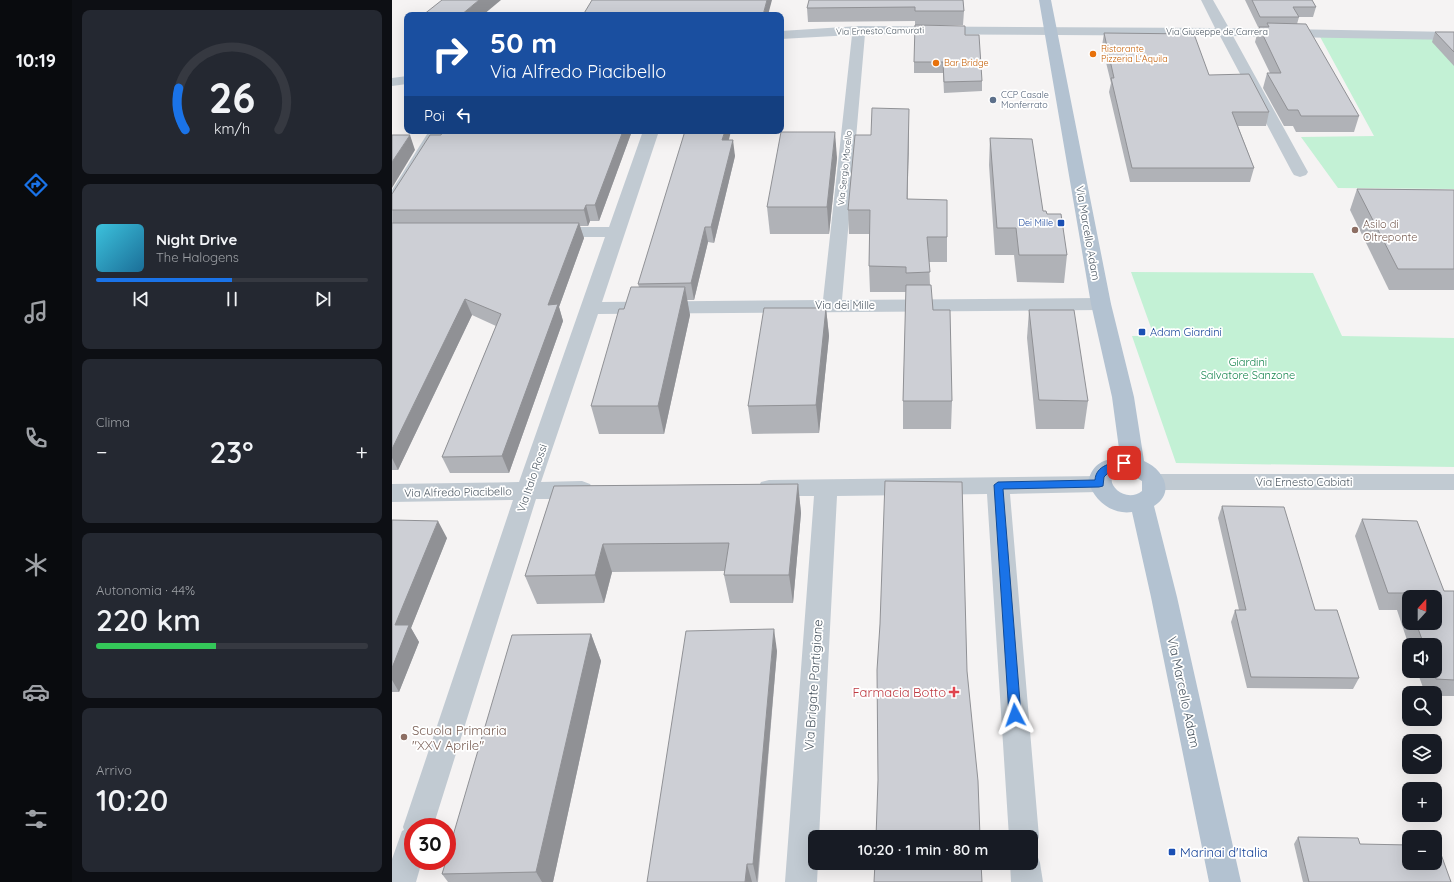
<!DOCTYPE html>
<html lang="it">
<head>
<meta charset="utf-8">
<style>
	body { margin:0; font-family:Quicksand,sans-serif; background:#242831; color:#f1f3f6; height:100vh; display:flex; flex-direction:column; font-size:15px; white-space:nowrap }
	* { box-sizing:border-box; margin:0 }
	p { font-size:13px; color:#9ea1a6 }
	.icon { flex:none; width:22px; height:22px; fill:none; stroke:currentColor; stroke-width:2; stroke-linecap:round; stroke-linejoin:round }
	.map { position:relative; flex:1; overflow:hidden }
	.panel { display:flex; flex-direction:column; gap:10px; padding:10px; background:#0d0f14; width:320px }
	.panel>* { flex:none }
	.banner { position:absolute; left:12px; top:12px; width:380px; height:122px; border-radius:8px; box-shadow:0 4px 16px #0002; background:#1a4fa0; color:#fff; overflow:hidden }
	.needle { width:26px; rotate:21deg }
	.controls { position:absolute; left:1010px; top:590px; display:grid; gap:8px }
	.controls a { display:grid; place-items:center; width:40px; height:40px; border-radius:8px; background:#171b24; box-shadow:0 4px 16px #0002; font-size:20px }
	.speed { position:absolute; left:12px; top:818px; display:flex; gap:8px; font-size:20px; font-weight:700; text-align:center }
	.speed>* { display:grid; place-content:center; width:52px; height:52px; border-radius:50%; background:#171b24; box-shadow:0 4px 16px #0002; line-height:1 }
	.speed .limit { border:6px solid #d22; background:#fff; color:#111 }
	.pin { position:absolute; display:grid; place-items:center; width:34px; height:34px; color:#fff; margin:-17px; border-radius:8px; box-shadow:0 2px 6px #0006 }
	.me { position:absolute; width:44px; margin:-22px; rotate:356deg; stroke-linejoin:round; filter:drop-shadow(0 0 3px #0008) }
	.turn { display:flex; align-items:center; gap:14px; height:84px; padding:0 20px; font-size:18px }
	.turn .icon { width:52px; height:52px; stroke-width:2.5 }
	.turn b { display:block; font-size:28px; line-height:34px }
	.then { display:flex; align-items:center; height:38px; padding:0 20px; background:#0003; gap:8px; font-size:15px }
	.big { font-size:30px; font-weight:600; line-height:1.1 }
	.panel .tile { flex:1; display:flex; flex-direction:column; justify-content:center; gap:6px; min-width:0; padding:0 14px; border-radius:8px; background:#242831 }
	.panel .dial { align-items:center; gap:0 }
	.dial svg { height:104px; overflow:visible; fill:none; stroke:#363941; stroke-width:7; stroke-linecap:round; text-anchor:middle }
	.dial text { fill:#f1f3f6; stroke:none }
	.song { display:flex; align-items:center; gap:12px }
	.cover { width:48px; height:48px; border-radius:6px; background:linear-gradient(135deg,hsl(190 70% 55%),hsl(200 70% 35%)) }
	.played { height:4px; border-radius:2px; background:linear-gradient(90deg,#1a73e8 50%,#363941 50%) }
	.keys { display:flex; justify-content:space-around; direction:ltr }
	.heat { display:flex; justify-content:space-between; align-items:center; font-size:22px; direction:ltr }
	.charge { height:6px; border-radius:3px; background:linear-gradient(90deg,#34c759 44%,#363941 0) }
	.trip { position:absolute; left:416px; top:830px; width:230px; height:40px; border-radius:8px; background:#171b24; box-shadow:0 4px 16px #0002; font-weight:600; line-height:40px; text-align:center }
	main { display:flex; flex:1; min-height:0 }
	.tab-bar { display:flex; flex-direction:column; width:72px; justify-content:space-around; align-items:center; background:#090b0e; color:#9ea1a6 }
	.tab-bar .icon { width:28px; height:28px }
	.tab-bar .current { color:#1a73e8 }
	.tab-bar b { font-size:18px; color:#f1f3f6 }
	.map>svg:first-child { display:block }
</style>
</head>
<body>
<main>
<nav class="tab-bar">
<b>10:19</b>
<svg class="icon current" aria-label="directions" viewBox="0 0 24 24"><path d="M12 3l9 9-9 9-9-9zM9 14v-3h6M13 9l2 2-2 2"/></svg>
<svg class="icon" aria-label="music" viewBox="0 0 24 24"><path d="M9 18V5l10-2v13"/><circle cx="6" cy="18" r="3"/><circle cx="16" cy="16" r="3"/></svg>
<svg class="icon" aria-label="phone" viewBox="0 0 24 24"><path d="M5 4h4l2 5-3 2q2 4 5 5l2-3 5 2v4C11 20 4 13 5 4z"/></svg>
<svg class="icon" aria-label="climate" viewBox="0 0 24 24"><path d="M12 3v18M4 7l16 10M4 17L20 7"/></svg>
<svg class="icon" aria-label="car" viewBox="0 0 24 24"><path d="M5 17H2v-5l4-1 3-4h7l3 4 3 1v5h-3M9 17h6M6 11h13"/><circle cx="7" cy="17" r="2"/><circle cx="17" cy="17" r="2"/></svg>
<svg class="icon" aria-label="filters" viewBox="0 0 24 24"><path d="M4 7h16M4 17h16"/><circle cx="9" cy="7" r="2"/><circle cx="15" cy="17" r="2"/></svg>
</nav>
<section class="panel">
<div class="tile dial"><svg viewBox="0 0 100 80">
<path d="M14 69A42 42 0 1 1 86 69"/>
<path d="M14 69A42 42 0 0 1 9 37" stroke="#1a73e8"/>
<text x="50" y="56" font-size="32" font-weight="700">26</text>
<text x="50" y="72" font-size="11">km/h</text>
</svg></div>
<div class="tile">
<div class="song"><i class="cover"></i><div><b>Night Drive</b><p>The Halogens</p></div></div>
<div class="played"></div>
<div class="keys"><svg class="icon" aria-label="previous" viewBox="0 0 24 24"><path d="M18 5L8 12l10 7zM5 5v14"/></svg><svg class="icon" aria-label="pause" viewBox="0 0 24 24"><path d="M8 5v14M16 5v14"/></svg><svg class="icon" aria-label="next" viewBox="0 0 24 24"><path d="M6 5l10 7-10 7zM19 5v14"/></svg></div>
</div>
<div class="tile"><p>Clima</p>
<div class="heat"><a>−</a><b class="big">23°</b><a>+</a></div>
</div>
<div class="tile"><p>Autonomia · 44%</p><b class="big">220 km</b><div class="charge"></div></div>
<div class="tile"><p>Arrivo</p><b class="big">10:20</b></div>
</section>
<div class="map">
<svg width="1062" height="882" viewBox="0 0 1062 882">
	<rect width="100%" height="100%" fill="#f5f3f3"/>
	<!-- green -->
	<g fill="#c3f1d5">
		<path d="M 926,33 L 1062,36 L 1062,189 L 946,188 L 909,137 L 982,136 Z"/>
		<path d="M 739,272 L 921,273 L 950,336 L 1062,338 L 1062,467 L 784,463 L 740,336 L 762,336 Z"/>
	</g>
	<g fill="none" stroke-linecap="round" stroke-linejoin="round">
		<!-- street -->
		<g fill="#c1cad2" fill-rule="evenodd">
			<path d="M 809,0 L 821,0 L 837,28 L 1062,32 L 1062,40 L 841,36 L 916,172 L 914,175 L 908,177 L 902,175 L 900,172 L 828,36 L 473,34 L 450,300 L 709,298 L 716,300 L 719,304 L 716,308 L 709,310 L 206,314 L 149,482 L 190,481 L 198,484 L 202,490 L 198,496 L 190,499 L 144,499 L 41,827 L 21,827 L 21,861 L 30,861 L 24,882 L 0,882 L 0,859 L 10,831 L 12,830 L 11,827 L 121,500 L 0,502 L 0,484 L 127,482 L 213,237 L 159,237 L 153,236 L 150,232 L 153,228 L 159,227 L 217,227 L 251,131 L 267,131 L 210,302 L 431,300 L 460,35 L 389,39 L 389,31 L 467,26 L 823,28 Z"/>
			<path d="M 15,76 L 15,84 L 0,86 L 0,78 Z"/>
			<path d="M 37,131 L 53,131 L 9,204 L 6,208 L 0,209 L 0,190 Z"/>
			<path d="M 762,474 L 1062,474 L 1062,490 L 762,490 L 754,488 L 751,482 L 754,476 Z"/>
			<path d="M 707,476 L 715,478 L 718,484 L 715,490 L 707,492 L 618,494 L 647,837 L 643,847 L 639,849 L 639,837 L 617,837 L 595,494 L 445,496 L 427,837 L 423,837 L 423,863 L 426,863 L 425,882 L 393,882 L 422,496 L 377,496 L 369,494 L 366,488 L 369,482 L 377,480 Z"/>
			<path d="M 639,850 L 644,852 L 648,863 L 651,882 L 619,882 L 618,863 L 639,863 Z"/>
		</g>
		<!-- primary -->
		<path fill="#b3c2d1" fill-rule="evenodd" d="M 647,0 L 659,0 L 719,304 L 742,397 L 752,461 C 771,469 784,492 762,506 L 785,597 L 849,882 L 817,882 L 759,597 L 740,512 C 719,515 702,500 696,481 C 702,462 711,461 728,456 L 720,397 L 699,304 ZM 733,471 L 750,481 L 750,491 C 730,507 703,473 733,471 Z"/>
	</g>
	<!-- wall -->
	<g fill="#b0b2b7" fill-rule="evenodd">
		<path d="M 571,0 L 572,11 L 571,25 L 523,25 L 523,21 L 416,22 L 415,8 Z"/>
		<path d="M 853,0 L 920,0 L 924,7 L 921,17 L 907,17 L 905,24 L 967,116 L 962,132 L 904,132 L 901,126 L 892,126 L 871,88 L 875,73 L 878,73 L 863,42 L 867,27 L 874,27 L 866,27 Z"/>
		<path d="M 1043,32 L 1062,32 L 1062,66 L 1040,42 Z"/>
		<path d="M 712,33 L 817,75 L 877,112 L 874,126 L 846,126 L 862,168 L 858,182 L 738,182 L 717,92 L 719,83 L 710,46 Z"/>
		<path d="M 573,35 L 590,81 L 590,91 L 552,93 L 551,73 L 522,73 L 522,62 Z"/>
		<path d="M 240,131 L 207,221 L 198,221 L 196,226 L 188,226 L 192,238 L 167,307 L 171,321 L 117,473 L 58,473 L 50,457 L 104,326 L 80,315 L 6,470 L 0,470 L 0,194 Z"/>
		<path d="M 517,133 L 515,199 L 555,237 L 555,262 L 537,262 L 538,285 L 541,310 L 560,401 L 559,429 L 511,429 L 511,401 L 514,292 L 478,292 L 477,266 L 478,234 L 457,234 L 456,210 L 479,135 Z"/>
		<path d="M 598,138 L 651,211 L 675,255 L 672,283 L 625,282 L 622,255 L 603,255 L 597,165 Z"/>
		<path d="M 337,140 L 343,156 L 322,243 L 316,242 L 302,300 L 295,300 L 298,315 L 272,434 L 207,434 L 199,406 L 232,309 L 247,287 L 246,284 Z"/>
		<path d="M 445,158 L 437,234 L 378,234 L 375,207 Z"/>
		<path d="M 965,189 L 1062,190 L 1062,290 L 997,290 L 958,210 Z"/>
		<path d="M 434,308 L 437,336 L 427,433 L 360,434 L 356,406 Z"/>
		<path d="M 637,310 L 696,401 L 692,429 L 644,429 L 635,338 Z"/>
		<path d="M 406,484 L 409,513 L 401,603 L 338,603 L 332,575 L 332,571 L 220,572 L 212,603 L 145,604 L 133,576 L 162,486 Z"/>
		<path d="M 830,506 L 923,610 L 967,678 L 961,689 L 855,688 L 839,622 L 843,610 L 847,610 L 826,518 Z"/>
		<path d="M 970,519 L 1052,591 L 1062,591 L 1062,696 L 1043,696 L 1043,693 L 1033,693 L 1025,671 L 1043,671 L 1043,645 L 1017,645 L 1017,646 L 1005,610 L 987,610 L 963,536 ZM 1017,597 L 1043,623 L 1017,623 Z"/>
		<path d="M 0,520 L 55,538 L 19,628 L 27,642 L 7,692 L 0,692 Z"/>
		<path d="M 199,634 L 209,661 L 161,882 L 56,882 L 50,874 Z"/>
		<path d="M 385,651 L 366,882 L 255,882 Z"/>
		<path d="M 906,837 L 968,844 L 1059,882 L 911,882 L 902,844 Z"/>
	</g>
	<!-- shaded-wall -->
	<g fill="#909195">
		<path d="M 87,0 L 109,0 L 91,15 L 69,15 Z"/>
		<path d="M 375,0 L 380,0 L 376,15 L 371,15 Z"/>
		<path d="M 517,109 L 517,133 L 515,223 L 515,199 Z"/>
		<path d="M 231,131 L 240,131 L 207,221 L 203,205 Z"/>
		<path d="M 333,131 L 339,131 L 333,156 L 330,140 Z"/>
		<path d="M 443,132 L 445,158 L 437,234 L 435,207 Z"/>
		<path d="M 18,135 L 23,150 L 0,188 L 0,162 Z"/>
		<path d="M 341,140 L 343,156 L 322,243 L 319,227 Z"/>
		<path d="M 194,205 L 198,221 L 196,226 L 192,210 Z"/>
		<path d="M 187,223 L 192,238 L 167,307 L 171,321 L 117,473 L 110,456 L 156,305 Z"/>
		<path d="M 313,227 L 316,242 L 302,300 L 299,283 Z"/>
		<path d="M 293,287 L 298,315 L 272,434 L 266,406 Z"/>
		<path d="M 73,299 L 80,315 L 6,470 L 0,458 L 0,449 Z"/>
		<path d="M 434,308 L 437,336 L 427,433 L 424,405 Z"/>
		<path d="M 406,484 L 409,513 L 401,603 L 397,575 Z"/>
		<path d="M 46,521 L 55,538 L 19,628 L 27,642 L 7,692 L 0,680 L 0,668 L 3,625 Z"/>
		<path d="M 211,544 L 220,572 L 212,603 L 203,575 Z"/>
		<path d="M 382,629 L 385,651 L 365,882 L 361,864 Z"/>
		<path d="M 199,634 L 209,661 L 161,882 L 150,882 L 144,872 Z"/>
		<path d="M 355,864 L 360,882 L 353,882 Z"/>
	</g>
	<!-- building -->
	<g fill="#cdcfd5" stroke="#909195">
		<path d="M 50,0 L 87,0 L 69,15 L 31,15 Z"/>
		<path d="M 200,0 L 375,0 L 371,15 L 191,15 Z"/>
		<path d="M 417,0 L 571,0 L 572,11 L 523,11 L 523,7 L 415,8 Z"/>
		<path d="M 860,0 L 920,0 L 924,7 L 901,7 L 907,17 L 868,17 Z"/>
		<path d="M 875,23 L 914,24 L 967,116 L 909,116 L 906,110 L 896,110 L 875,73 L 889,73 L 867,27 L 877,27 Z"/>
		<path d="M 523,25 L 573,26 L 573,35 L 587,35 L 590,81 L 552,82 L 551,62 L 522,62 Z"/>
		<path d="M 1043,32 L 1062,32 L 1062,52 Z"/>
		<path d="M 712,33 L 802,34 L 817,75 L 857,74 L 877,112 L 840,112 L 862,168 L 740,168 L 719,78 L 722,78 Z"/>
		<path d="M 480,108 L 517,109 L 515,199 L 555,200 L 555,237 L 535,237 L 538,272 L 514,273 L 514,267 L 477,266 L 478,210 L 456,210 L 463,135 L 479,135 Z"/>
		<path d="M 51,131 L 231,131 L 203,205 L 194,205 L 192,210 L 0,210 L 0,194 L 38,135 L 49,135 Z"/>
		<path d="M 293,131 L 333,131 L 330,140 L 341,140 L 319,227 L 313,227 L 299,283 L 246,284 Z"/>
		<path d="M 389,132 L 443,132 L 435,207 L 375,207 Z"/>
		<path d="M 0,135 L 18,135 L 0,162 Z"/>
		<path d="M 598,138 L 640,139 L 651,211 L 654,211 L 655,214 L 669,214 L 675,255 L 627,255 L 624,228 L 605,228 Z"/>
		<path d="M 965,189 L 1062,190 L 1062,269 L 1006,269 Z"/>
		<path d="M 0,223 L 187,223 L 156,305 L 166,304 L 110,456 L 50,457 L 109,314 L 73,299 L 0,449 Z"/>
		<path d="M 514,285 L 539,285 L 541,310 L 558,310 L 560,401 L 511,401 Z"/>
		<path d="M 239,287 L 293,287 L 266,406 L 199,406 L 227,309 L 232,309 Z"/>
		<path d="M 372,308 L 434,308 L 424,405 L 356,406 Z"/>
		<path d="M 637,310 L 682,310 L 696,401 L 647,400 Z"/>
		<path d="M 493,481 L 570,482 L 575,671 L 586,781 L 588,837 L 484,837 L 486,780 L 485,670 L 488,624 Z"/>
		<path d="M 406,484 L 397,575 L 332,575 L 337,543 L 211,544 L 203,575 L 133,576 L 162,486 Z"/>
		<path d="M 830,506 L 892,507 L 923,610 L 945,610 L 967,678 L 859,677 L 843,610 L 854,610 Z"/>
		<path d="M 970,519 L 1025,521 L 1052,591 L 1062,591 L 1062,680 L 1044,679 L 1041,671 L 1043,671 L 1043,645 L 1032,645 L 1024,623 L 1043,623 L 1043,597 L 1017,597 L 1017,603 L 1014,593 L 996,593 Z"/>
		<path d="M 0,520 L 46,521 L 3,625 L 17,625 L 0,668 Z"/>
		<path d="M 382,629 L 361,864 L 355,864 L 353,882 L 255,882 L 294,631 Z"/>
		<path d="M 199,634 L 144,872 L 50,874 L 54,861 L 55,861 L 55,856 L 120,635 Z"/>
		<path d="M 906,837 L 966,838 L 968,844 L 1017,845 L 1017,863 L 1043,863 L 1043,846 L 1046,846 L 1059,882 L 917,882 Z"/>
		<path d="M 483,863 L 589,863 L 590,882 L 482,882 Z"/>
	</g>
	<!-- route -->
	<path fill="#1a73e8" stroke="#114b97" d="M 732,460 L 737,463 L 736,466 L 719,470 L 712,477 L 711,486 L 707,487 L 611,489 L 629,715 L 627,718 L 623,720 L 619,718 L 617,715 L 602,485 L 606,482 L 703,480 C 704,465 720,463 732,460 Z"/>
	<!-- markers -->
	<g fill="#e8710a" stroke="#fff" stroke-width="1.5">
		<circle cx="701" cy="54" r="4"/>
		<circle cx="544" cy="63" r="4"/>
	</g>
	<circle fill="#5c6f8a" stroke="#fff" stroke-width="1.5" cx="601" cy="100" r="4"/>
	<g fill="#1a4fb4" stroke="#fff" stroke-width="1.5">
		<rect x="665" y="219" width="8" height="8" rx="2"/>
		<rect x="746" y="328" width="8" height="8" rx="2"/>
		<rect x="776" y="848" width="8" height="8" rx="2"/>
	</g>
	<g fill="#8d6e63" stroke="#fff" stroke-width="1.5">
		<circle cx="963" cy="230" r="4"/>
		<circle cx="12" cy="737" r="4"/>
	</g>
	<path fill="#e0444e" stroke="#fff" stroke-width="1.5" d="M560 686h4v4h4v4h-4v4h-4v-4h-4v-4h4z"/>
	<g text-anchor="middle" stroke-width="3.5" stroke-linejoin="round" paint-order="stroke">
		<!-- far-street labels -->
		<g font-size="9" fill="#4a5661" stroke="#fff">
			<text transform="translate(488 31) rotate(-1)" y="3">Via Ernesto Camurati</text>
			<text x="825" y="35">Via Giuseppe de Carrera</text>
			<text transform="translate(453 168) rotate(-84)" y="3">Via Sergio Morello</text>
		</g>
		<!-- far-food labels -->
		<g font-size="9" fill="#c56008" stroke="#fff" text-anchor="start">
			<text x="709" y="52">Ristorante<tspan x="709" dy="10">Pizzeria L'Aquila</tspan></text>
			<text x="552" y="66">Bar Bridge</text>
		</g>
		<!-- far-service labels -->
		<g font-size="9" fill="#4e5e75" stroke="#fff" text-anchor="start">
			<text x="609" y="98">CCP Casale<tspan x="609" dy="10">Monferrato</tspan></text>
		</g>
		<!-- far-transit labels -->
		<g font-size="9" fill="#164399" stroke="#fff" text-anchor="end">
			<text x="661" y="226">Dei Mille</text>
		</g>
		<!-- education labels -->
		<g font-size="11" fill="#785e54" stroke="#fff" text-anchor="start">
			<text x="971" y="228">Asilo di<tspan x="971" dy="13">Oltreponte</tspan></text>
		</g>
		<!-- street labels -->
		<g font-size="11" fill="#4a5661" stroke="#fff">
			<text transform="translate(696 233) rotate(80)" y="4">Via Marcello Adam</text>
			<text x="453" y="309">Via dei Mille</text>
			<text transform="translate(140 478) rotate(-71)" y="4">Via Italo Rossi</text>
			<text x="912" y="486">Via Ernesto Cabiati</text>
			<text transform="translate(66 492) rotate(-1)" y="4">Via Alfredo Piacibello</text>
		</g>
		<!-- transit labels -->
		<g font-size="11" fill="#164399" stroke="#fff" text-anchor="start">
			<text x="758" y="336">Adam Giardini</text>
		</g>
		<!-- park labels -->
		<g font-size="11" fill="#17864f" stroke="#fff">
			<text x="856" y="366">Giardini<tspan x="856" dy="13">Salvatore Sanzone</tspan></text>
		</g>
		<!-- near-street labels -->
		<g font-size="13" fill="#4a5661" stroke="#fff">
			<text transform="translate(421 685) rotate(-86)" y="5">Via Brigate Partigiane</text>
			<text transform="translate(792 692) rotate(78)" y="5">Via Marcello Adam</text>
		</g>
		<!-- near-health labels -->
		<g font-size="13" fill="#be3a42" stroke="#fff" text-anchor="end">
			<text x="554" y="697">Farmacia Botto</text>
		</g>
		<!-- near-education labels -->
		<g font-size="13" fill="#785e54" stroke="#fff" text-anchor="start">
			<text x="20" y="735">Scuola Primaria<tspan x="20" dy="15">"XXV Aprile"</tspan></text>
		</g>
		<!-- near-transit labels -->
		<g font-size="13" fill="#164399" stroke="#fff" text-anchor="start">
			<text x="788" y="857">Marinai d'Italia</text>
		</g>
	</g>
</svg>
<div class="controls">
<a><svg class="needle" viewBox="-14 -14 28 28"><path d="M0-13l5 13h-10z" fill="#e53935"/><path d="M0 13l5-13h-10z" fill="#9ea1a6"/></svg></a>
<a><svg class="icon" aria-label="sound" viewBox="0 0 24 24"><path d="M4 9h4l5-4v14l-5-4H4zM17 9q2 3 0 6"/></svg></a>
<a><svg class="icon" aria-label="search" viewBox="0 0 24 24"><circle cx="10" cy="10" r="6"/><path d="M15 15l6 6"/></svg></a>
<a><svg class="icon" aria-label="layers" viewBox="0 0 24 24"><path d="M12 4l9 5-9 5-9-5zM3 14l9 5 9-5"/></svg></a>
<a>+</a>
<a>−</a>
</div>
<div class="speed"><div class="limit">30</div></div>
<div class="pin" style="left:732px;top:463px;background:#d93025"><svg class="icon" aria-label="arrive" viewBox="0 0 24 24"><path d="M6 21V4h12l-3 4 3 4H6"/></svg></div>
<svg class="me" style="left:623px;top:715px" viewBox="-20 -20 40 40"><path d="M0-17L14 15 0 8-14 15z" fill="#1a73e8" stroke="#fff" stroke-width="4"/></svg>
<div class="trip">10:20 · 1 min · 80 m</div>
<div class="banner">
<div class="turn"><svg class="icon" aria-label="right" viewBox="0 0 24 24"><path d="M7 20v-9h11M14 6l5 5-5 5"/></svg><div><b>50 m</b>Via Alfredo Piacibello</div></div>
<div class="then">Poi<svg class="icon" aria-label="left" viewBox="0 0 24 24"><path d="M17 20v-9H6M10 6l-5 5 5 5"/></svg></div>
</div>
</div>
</main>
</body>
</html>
